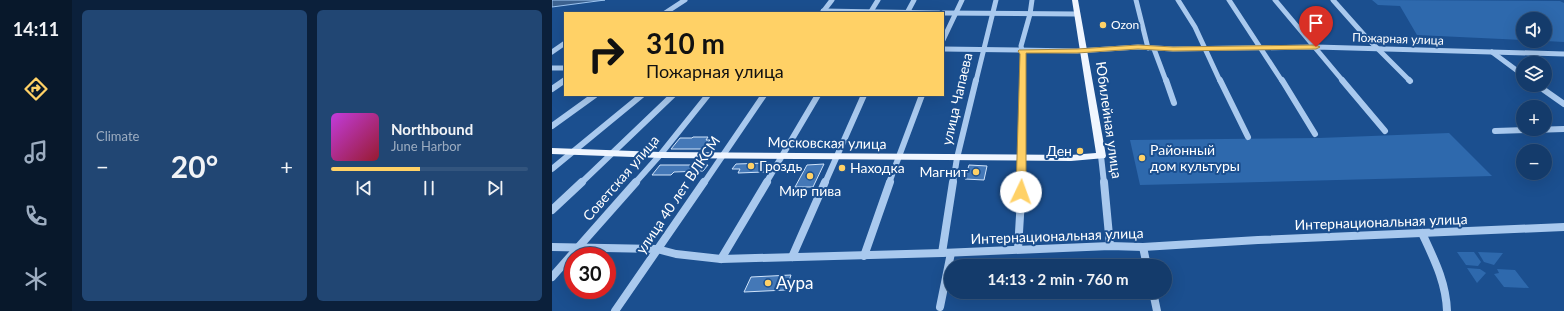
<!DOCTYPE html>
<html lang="en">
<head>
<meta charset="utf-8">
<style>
	body { margin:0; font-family:Lato,sans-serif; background:#214673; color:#f1f3f6; height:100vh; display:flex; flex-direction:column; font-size:15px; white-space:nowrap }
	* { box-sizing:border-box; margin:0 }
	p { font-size:13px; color:#9dadc1 }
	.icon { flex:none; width:22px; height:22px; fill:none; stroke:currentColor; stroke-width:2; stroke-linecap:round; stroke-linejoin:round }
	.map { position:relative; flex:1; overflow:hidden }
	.panel { display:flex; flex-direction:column; gap:10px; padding:10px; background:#0b203b; width:480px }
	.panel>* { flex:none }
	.hud { position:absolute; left:12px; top:12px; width:380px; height:84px; border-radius:0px; box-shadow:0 4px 16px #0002,0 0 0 1px #33557e; background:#ffd166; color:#111; overflow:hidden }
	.fabs { position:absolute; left:964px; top:12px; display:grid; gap:8px }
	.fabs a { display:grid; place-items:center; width:36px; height:36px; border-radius:50%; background:#143b6b; box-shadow:0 4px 16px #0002,0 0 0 1px #33557e; font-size:20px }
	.speed { position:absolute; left:12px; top:247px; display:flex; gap:8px; font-size:20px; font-weight:700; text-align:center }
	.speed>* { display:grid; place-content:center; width:52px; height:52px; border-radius:50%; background:#143b6b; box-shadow:0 4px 16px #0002,0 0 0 1px #33557e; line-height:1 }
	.speed .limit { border:6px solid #d22; background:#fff; color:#111 }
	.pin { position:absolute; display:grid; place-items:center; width:34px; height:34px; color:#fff; margin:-41px -17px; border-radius:50% 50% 50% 0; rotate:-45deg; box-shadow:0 0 4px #0007 }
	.pin .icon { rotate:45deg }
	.me { position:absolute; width:44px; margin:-22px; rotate:3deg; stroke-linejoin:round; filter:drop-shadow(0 0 3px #0008) }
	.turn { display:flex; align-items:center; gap:14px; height:84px; padding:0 16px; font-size:18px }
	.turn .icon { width:52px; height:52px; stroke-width:2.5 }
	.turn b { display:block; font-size:28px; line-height:34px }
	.big { font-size:30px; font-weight:700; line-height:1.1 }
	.panel .tile { flex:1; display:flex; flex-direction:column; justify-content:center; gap:6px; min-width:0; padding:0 14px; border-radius:6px; background:#214673 }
	.song { display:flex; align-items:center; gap:12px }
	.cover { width:48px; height:48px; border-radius:6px; background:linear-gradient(135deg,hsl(290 70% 55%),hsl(350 70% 35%)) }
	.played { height:4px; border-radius:2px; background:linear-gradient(90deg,#ffd166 45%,#33557e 45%) }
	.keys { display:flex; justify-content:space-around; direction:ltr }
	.heat { display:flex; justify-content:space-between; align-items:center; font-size:22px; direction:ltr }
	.panel .tiles { flex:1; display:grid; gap:10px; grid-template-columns:repeat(2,1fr) }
	.trip { position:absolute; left:392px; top:259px; width:228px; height:40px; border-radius:20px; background:#143b6b; box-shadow:0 4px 16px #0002,0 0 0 1px #33557e; font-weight:700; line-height:40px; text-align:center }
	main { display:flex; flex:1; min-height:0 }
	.menu { display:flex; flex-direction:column; width:72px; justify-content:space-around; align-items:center; background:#08182b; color:#9dadc1 }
	.menu .icon { width:28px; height:28px }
	.menu .active { color:#ffd166 }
	.menu b { font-size:18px; color:#f1f3f6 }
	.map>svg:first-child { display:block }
</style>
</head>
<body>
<main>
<nav class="menu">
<b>14:11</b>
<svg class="icon active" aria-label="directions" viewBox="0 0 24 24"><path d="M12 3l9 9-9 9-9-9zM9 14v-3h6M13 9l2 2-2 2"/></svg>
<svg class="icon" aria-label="music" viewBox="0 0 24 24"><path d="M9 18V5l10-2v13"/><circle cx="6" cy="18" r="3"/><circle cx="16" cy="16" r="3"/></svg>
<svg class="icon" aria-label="phone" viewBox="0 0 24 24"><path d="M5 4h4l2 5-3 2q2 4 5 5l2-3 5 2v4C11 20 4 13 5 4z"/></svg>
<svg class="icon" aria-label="climate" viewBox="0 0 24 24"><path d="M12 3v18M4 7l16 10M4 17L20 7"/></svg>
</nav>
<section class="panel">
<div class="tiles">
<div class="tile"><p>Climate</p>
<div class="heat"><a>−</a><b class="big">20°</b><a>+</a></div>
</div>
<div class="tile">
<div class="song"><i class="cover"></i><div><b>Northbound</b><p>June Harbor</p></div></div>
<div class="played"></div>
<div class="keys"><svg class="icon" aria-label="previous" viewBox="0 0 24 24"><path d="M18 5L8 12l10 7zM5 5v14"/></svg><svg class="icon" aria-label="pause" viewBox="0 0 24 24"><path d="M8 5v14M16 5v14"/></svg><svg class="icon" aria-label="next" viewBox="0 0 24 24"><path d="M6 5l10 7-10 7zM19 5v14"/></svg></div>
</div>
</div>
</section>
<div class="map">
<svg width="1012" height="311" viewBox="0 0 1012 311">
	<rect width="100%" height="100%" fill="#1b4f8f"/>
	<!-- green -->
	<g fill="#2e69ad">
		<path d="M 820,0 L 1008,1 L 1012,3 L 1012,42 L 993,41 L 993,19 L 971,19 L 971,40 L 865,35 L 848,6 L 826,5 Z"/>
		<path d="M 897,133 L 940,176 L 588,185 L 578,140 L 767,138 Z"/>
		<path d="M 905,252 L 922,252 L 929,262 L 926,266 L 914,265 Z"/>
		<path d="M 926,252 L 951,253 L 942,265 L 932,262 Z"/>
		<path d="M 915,268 L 928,269 L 934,273 L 925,283 Z"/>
		<path d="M 945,269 L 963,270 L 977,288 L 952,287 L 942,274 L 947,273 Z"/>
	</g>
	<!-- water -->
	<path fill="#3c6290" stroke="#9cc4f0" d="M 0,0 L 53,0 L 0,7 Z"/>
	<!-- building -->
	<g fill="#4478b7" stroke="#cfe3fa">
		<path d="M 141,137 L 156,137 L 154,140 L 158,140 L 151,149 L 119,149 L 128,138 L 140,138 Z"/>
		<path d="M 217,163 L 212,172 L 186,173 L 188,169 L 180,169 L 184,164 Z"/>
		<path d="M 272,164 L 261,187 L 243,187 L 255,165 Z"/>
		<path d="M 108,165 L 156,165 L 151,171 L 122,172 L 119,175 L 100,175 Z"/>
		<path d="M 417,165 L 435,166 L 432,180 L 413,179 Z"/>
		<path d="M 239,275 L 234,290 L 192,292 L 199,277 Z"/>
	</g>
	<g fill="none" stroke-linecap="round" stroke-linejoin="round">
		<!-- minor-far2 -->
		<g stroke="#a9c9ee" stroke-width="5">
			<path d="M 584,0 L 596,48"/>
			<path d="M 626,0 L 643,27 L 668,81"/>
			<path d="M 677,0 L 730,81"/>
			<path d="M 723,0 L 791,81"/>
			<path d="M 781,0 L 813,36 L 858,81"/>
			<path d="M 271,11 L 387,13"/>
			<path d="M 113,13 L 133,0"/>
			<path d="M 270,13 L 280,0"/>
			<path d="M 318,13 L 326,0"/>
			<path d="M 355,13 L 362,0"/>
			<path d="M 391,13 L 524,14"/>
			<path d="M 391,40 L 410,0"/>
			<path d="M 391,49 L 525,51 L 586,47 L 621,49 L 764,47 L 1012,54"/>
			<path d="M 602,49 L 614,81"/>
			<path d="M 0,52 L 13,43"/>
			<path d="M 940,52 L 971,75"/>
			<path d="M 0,68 L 13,68"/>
			<path d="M 12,81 L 13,80"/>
			<path d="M 424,81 L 444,0"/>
			<path d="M 470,81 L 471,54 L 469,46 L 478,14 L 480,0"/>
		</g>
		<!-- minor-far1 -->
		<g stroke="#a9c9ee" stroke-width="6">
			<path d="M 614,80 L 622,103"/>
			<path d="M 668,80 L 696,137"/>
			<path d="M 730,80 L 763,134"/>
			<path d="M 790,80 L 833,131"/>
			<path d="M 857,80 L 858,81"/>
			<path d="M 985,85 L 1012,104"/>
			<path d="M 0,89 L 13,80"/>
			<path d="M 0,126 L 43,95"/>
			<path d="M 943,131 L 1012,129"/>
			<path d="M 549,156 L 552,183"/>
			<path d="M 0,169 L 90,95"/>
			<path d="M 29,183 L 121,95"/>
			<path d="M 83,183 L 108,155 L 156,95"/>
			<path d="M 152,183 L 212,95"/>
			<path d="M 214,183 L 266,95"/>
			<path d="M 273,183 L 312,95"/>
			<path d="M 337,183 L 370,95"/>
			<path d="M 401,183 L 405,158 L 424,80"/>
			<path d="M 470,183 L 471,80"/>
		</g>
		<!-- minor -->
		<g stroke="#a9c9ee" stroke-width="8">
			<path d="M 552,182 L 558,246"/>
			<path d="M 0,210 L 30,182"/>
			<path d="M 870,233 C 882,259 894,282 895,311"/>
			<path d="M 0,247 L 105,249 L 124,254 L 169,259 L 390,253 L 558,246 L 591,247 L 706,240 L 1012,227"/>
			<path d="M 591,247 L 595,266"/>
			<path d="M 466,249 L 470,182"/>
			<path d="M 390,253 L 401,182"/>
			<path d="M 312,256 L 338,182"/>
			<path d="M 240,257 L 273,182"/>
			<path d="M 169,259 L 215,182"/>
			<path d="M 0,277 L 84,182"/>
			<path d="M 601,292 L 605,311"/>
			<path d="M 388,307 L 399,253"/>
			<path d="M 63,311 L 152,182"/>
		</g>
		<!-- major -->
		<path fill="#f0f6ff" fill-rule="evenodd" d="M 520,0 L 526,0 L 554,156 L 553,158 L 519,161 L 108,158 L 0,154 L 0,148 L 108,152 L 519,155 L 544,153 Z"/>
	</g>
	<!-- route -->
	<path fill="#ffd166" stroke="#a68842" d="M 586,45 L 621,47 L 764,45 L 768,47 L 764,49 L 621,51 L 586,49 L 525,53 L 474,53 L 474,192 L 473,195 L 466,195 L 464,192 L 468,54 L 466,51 L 467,50 L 525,49 Z"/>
	<!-- markers -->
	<g fill="#ffd166" stroke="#1b4f8f" stroke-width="1.5">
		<circle cx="551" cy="25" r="4"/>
		<circle cx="528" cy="151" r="4"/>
		<circle cx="590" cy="158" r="4"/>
		<circle cx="199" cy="166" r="4"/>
		<circle cx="290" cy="168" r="4"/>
		<circle cx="424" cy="172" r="4"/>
		<circle cx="258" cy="176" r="4"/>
		<circle cx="216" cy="283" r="4"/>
	</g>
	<g text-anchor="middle" stroke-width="4" stroke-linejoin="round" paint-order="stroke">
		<!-- far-poi labels -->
		<g font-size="12" fill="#fff" stroke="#1b4f8f" text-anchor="start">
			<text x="559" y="29">Ozon</text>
		</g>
		<!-- far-street labels -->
		<g font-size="12" fill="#fff" stroke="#1b4f8f">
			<text transform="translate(846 39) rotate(2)" y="4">Пожарная улица</text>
		</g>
		<!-- street labels -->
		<g font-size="14" fill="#fff" stroke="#1b4f8f">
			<text transform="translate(405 99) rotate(-77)" y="5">улица Чапаева</text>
			<text transform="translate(557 120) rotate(82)" y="5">Юбилейная улица</text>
			<text transform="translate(275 143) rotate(1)" y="5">Московская улица</text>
			<text transform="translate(69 178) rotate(-49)" y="5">Советская улица</text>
			<text transform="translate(126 195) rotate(-56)" y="5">улица 40 лет ВЛКСМ</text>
			<text transform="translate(829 222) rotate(-2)" y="5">Интернациональная улица</text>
			<text transform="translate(505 236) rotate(-2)" y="5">Интернациональная улица</text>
		</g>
		<!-- poi labels -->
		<g font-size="14" fill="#fff" stroke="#1b4f8f" text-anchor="start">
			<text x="598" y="155">Районный<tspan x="598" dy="16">дом культуры</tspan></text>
			<text x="520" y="156" text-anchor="end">Ден</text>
			<text x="207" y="171">Гроздь</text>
			<text x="298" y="173">Находка</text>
			<text x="416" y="177" text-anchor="end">Магнит</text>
			<text x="258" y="196" text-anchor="middle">Мир пива</text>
		</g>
		<!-- near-poi labels -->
		<g font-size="17" fill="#fff" stroke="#1b4f8f" text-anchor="start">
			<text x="224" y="289">Аура</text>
		</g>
	</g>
</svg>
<div class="fabs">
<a><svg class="icon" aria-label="sound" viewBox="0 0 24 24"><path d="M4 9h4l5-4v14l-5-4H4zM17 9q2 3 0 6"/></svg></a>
<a><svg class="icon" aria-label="layers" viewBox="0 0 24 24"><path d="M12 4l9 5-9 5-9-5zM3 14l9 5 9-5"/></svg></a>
<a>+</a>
<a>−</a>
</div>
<div class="speed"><div class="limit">30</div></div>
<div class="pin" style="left:764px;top:47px;background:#d93025"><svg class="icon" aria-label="arrive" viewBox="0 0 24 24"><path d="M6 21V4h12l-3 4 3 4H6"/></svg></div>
<svg class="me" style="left:469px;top:192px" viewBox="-20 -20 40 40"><circle r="19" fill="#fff"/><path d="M0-13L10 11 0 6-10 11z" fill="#ffd166"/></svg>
<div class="trip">14:13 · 2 min · 760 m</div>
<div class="hud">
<div class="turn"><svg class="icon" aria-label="right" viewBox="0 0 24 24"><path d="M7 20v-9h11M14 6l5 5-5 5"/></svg><div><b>310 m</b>Пожарная улица</div></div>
</div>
</div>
</main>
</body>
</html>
